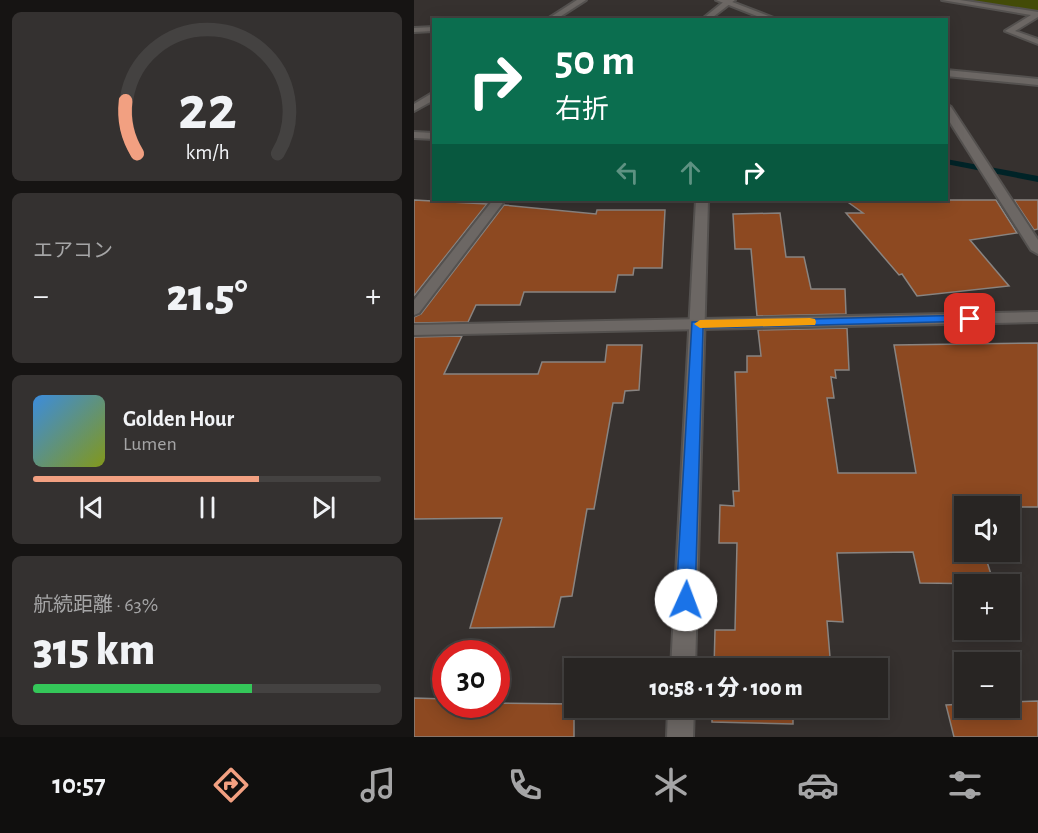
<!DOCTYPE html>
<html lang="ja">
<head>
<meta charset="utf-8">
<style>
	body { margin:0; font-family:"Alegreya Sans","Noto Sans JP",sans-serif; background:#343130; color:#f1f3f6; height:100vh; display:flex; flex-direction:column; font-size:22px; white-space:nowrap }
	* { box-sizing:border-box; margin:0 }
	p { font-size:20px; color:#a5a5a6 }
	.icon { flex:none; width:33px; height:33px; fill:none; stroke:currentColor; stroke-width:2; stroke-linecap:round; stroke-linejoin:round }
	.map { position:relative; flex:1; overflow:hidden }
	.drawer { display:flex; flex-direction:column; gap:12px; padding:12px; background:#161413; width:414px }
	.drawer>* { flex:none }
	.banner { position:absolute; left:18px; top:18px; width:516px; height:183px; border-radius:0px; box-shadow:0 3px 15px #0003,0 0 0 2px #444241; background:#0b6e4f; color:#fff; overflow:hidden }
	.controls { position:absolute; left:540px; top:496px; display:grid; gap:12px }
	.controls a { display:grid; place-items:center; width:66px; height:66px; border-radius:0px; background:#282523; box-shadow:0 3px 15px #0003,0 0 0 2px #444241; font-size:30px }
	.speed { position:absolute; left:18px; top:640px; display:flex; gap:12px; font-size:30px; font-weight:700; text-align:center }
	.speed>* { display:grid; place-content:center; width:78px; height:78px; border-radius:50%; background:#282523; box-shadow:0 3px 15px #0003,0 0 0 2px #444241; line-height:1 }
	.speed .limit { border:9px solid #d22; background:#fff; color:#111 }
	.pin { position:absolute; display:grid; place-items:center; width:51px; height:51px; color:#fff; margin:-26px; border-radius:12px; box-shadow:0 3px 9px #0006 }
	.me { position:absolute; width:66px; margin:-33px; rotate:2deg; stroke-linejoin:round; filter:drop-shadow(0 0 4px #0008) }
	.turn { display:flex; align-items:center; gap:21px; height:126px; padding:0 24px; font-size:27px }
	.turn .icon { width:78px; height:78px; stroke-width:2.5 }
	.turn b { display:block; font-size:42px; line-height:51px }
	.lanes { display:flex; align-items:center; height:57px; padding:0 24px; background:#0003; justify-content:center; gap:30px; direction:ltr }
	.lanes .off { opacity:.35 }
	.big { font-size:45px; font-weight:800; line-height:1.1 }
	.drawer .widget { flex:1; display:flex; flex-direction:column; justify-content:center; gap:9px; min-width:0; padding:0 21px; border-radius:9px; background:#343130 }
	.drawer .dial { align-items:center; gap:0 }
	.dial svg { height:156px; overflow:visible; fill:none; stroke:#444241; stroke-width:7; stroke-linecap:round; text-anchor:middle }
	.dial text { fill:#f1f3f6; stroke:none }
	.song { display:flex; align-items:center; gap:18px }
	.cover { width:72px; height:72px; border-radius:9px; background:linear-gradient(135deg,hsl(210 70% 55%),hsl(70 70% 35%)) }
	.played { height:6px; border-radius:3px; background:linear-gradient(90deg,#f2a081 65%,#444241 65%) }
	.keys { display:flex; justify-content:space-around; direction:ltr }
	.heat { display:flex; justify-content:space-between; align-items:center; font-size:33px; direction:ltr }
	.charge { height:9px; border-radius:4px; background:linear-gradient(90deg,#34c759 63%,#444241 0) }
	.trip { position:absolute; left:150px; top:658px; width:324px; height:60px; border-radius:0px; background:#282523; box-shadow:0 3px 15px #0003,0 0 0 2px #444241; font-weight:800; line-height:60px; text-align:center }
	.dock { display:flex; height:96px; justify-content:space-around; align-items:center; background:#100f0e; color:#a5a5a6 }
	.dock .icon { width:42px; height:42px }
	.dock .active { color:#f2a081 }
	.dock b { font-size:27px; color:#f1f3f6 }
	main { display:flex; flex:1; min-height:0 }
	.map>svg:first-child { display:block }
</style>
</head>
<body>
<main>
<section class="drawer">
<div class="widget dial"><svg viewBox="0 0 100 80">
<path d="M14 69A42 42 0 1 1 86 69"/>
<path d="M14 69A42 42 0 0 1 8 42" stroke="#f2a081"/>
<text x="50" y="56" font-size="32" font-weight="700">22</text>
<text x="50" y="72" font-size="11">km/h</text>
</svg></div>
<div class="widget"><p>エアコン</p>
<div class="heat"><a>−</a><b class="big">21.5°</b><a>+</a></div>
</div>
<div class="widget">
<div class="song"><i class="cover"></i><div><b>Golden Hour</b><p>Lumen</p></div></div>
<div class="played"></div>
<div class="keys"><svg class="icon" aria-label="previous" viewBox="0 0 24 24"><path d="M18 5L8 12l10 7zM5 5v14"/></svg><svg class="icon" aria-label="pause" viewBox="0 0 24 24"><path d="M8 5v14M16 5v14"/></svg><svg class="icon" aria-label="next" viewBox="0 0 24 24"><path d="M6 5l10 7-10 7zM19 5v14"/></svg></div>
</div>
<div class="widget"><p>航続距離 · 63%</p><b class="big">315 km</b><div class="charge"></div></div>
</section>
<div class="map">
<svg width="624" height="737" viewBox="0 0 624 737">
	<rect width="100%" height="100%" fill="#36312f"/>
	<!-- green -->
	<path fill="#434b07" d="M 552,0 L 624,0 L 624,11 Z"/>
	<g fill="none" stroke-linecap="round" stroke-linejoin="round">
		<!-- stream -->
		<path fill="#002327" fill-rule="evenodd" d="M 532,159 L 624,176 L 624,182 L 532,164 Z"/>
	</g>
	<!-- building -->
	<g fill="#8d4921" stroke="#898481" stroke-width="1.5">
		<path d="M 0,200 L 73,204 L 0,296 Z"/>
		<path d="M 431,200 L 582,200 L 603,233 L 556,240 L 595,286 L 503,296 L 488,274 L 485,275 L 432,213 L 449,213 Z"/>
		<path d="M 600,200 L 624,200 L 624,229 L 620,230 Z"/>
		<path d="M 90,205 L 182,214 L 183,210 L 251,210 L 248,268 L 220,268 L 219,275 L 204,275 L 201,292 L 110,292 L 106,305 L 62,305 L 54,322 L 0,323 L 0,317 L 7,314 Z"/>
		<path d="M 366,213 L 372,257 L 390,257 L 397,289 L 431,289 L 432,314 L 343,316 L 337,249 L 321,249 L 319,214 Z"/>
		<path d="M 433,328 L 435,370 L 421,370 L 422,378 L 417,377 L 420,398 L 413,398 L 424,473 L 502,473 L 480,345 L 624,343 L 624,507 L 550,507 L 550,552 L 570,552 L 580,584 L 506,583 L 499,552 L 423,553 L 429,622 L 413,621 L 417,669 L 300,669 L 301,630 L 321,630 L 323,543 L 305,543 L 306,505 L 320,506 L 319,491 L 325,491 L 321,372 L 333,372 L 333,356 L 347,356 L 344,330 Z"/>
		<path d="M 48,336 L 30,374 L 124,374 L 128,362 L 191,362 L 193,345 L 228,345 L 225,390 L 211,391 L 209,403 L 199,403 L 180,509 L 173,509 L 158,596 L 147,597 L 140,627 L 56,628 L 88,518 L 0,519 L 0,337 Z"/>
		<path d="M 0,698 L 32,699 L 32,705 L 82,705 L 82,703 L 160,704 L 160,737 L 0,737 Z"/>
		<path d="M 624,701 L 624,737 L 540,737 L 532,705 L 550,704 L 550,708 L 596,708 L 596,702 Z"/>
		<path d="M 298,708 L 379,708 L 379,724 L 298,722 Z"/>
	</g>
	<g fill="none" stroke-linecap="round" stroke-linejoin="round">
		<!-- minor casing -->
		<g stroke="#54514f" stroke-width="4">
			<g id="minor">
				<path d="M 312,0 L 321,0 L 295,20 L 287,20 Z"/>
				<path d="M 528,0 L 546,0 L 624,12 L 624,17 L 601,31 L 624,39 L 624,44 L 591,31 L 617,15 Z"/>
				<path d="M 20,27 L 20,31 L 0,32 L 0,28 Z"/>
				<path d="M 532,70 L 624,79 L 624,85 L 532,76 Z"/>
				<path d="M 0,132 L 20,133 L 20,139 L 0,138 Z"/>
				<path d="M 79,200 L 91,200 L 5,313 L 0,315 L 0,300 Z"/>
				<path d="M 282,200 L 294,200 L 281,669 L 257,669 Z"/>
				<path d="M 254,708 L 280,708 L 279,737 L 253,737 Z"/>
			</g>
		</g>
		<!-- tertiary casing -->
		<g stroke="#54514f" stroke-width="4">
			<g id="tertiary">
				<path d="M 163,0 L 172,0 L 141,20 L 132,20 Z"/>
				<path d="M 302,0 L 313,0 L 365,20 L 353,20 Z"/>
				<path d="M 20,92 L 20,100 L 0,111 L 0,104 Z"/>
				<path d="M 532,104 L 537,107 L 624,240 L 624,254 L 617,250 L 532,116 Z"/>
				<path d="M 624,312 L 624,322 L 0,335 L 0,325 Z"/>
			</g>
		</g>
		<!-- minor -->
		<use href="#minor" fill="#6c6764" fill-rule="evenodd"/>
		<!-- tertiary -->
		<use href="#tertiary" fill="#6c6764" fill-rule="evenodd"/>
	</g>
	<!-- route -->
	<path fill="#1a73e8" stroke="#114b97" stroke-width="1.5" d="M 556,315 L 560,316 L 562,319 L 560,321 L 289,328 L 281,600 L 278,606 L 272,608 L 265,606 L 262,600 L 278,322 Z"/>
	<!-- slow -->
	<path fill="#f59e0b" d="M 396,318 L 401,319 L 402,322 L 401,325 L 286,328 L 280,324 L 286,320 Z"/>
</svg>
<div class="controls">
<a><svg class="icon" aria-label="sound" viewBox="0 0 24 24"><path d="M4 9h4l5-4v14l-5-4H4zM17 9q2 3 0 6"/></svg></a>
<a>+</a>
<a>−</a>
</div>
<div class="speed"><div class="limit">30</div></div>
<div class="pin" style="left:556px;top:319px;background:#d93025"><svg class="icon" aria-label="arrive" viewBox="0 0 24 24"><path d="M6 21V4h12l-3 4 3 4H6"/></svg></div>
<svg class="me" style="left:272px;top:600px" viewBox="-20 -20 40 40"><circle r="19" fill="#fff"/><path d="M0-13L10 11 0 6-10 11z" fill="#1a73e8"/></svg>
<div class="trip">10:58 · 1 分 · 100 m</div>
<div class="banner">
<div class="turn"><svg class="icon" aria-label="right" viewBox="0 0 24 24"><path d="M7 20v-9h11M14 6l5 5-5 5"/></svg><div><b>50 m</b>右折</div></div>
<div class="lanes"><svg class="icon off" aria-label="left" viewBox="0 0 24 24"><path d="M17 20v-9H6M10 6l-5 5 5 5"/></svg><svg class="icon off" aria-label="ahead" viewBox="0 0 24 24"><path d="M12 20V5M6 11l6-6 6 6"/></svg><svg class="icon" aria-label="right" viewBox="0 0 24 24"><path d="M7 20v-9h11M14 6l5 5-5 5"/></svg></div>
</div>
</div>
</main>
<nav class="dock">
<b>10:57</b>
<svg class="icon active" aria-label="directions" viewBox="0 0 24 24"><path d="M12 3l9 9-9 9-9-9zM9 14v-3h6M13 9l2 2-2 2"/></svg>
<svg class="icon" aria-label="music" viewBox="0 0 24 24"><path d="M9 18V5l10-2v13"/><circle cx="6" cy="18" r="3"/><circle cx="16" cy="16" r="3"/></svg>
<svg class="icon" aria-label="phone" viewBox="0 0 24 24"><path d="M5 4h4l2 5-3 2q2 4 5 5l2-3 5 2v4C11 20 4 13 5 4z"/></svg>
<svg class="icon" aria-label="climate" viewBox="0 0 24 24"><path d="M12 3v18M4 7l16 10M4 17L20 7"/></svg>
<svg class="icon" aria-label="car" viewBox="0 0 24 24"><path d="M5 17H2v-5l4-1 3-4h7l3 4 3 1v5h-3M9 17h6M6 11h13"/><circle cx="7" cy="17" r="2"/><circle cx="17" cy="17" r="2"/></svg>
<svg class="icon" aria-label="filters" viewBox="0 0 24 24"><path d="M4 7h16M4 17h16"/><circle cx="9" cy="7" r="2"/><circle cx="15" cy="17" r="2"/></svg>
</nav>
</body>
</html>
